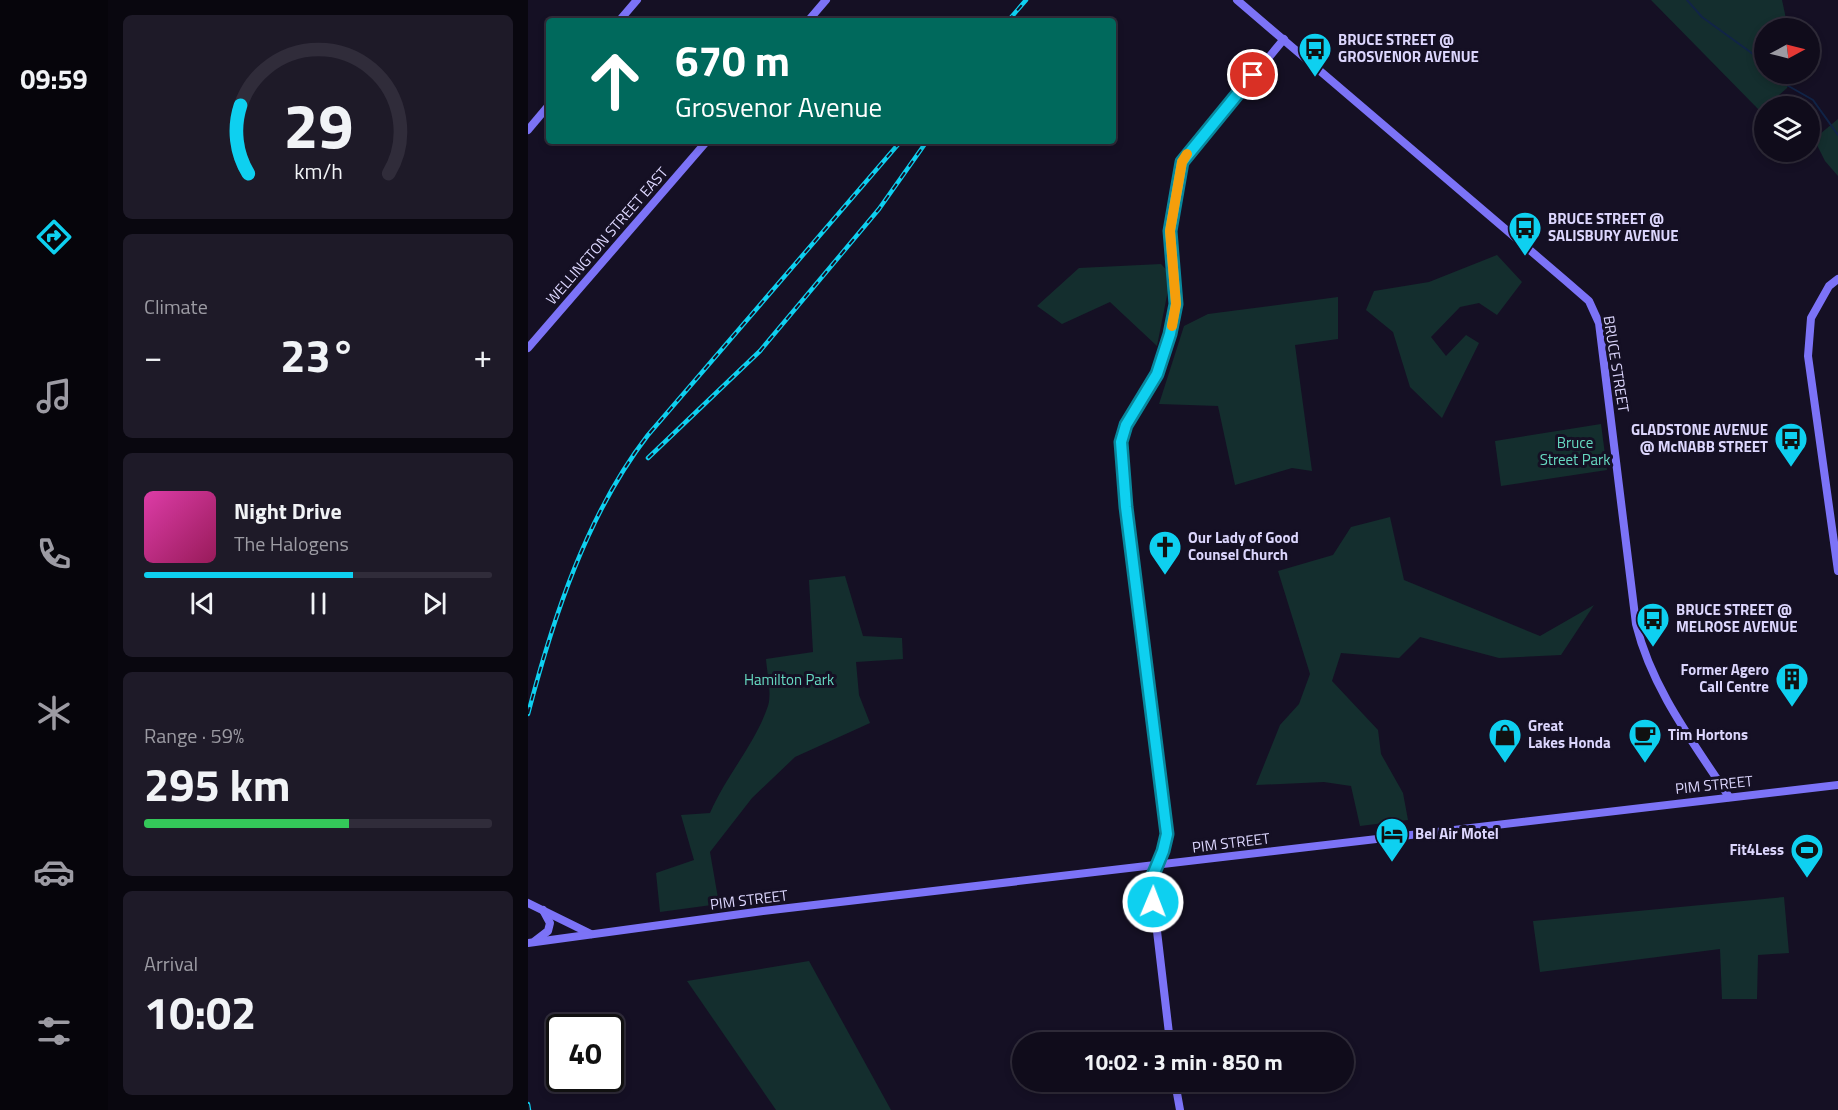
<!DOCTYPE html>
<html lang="en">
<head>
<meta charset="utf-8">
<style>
	body { margin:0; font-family:"Titillium Web",sans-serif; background:#1e1a28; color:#f1f3f6; height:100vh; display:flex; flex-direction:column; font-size:22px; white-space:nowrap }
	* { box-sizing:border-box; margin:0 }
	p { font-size:20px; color:#9c9ba3 }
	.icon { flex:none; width:33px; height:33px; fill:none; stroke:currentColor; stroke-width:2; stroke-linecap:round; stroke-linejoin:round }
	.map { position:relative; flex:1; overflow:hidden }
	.panel { display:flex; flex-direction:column; gap:15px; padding:15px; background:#09070f; width:420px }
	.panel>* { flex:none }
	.banner { position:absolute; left:18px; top:18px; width:570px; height:126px; border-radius:6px; box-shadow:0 3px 9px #0003,0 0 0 2px #302c3a; background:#00695c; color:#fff; overflow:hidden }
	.needle { width:39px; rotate:83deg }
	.buttons { position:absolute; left:1226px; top:18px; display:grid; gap:12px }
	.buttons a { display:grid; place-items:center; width:66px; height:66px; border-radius:50%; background:#100c1b; box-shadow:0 3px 9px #0003,0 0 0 2px #302c3a; font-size:30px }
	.speed { position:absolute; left:18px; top:1014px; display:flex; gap:12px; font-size:30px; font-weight:700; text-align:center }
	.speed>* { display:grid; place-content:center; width:78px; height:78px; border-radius:50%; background:#100c1b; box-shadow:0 3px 9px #0003,0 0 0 2px #302c3a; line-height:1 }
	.speed .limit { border:3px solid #111; border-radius:9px; background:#fff; color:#111 }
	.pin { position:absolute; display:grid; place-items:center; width:51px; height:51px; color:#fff; margin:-26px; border:3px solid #fff; border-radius:50%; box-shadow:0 2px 6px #0007 }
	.me { position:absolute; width:66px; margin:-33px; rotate:1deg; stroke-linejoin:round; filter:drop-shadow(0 0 4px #0008) }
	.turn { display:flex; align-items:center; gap:21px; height:126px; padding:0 30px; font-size:27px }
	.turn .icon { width:78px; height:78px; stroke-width:2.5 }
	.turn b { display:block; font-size:42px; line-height:51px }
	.big { font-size:45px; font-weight:700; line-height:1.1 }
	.panel .card { flex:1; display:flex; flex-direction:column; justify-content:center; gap:9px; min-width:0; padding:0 21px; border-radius:9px; background:#1e1a28 }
	.panel .dial { align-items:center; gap:0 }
	.dial svg { height:156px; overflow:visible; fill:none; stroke:#302c3a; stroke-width:7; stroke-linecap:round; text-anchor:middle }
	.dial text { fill:#f1f3f6; stroke:none }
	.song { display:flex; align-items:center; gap:18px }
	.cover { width:72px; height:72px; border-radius:9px; background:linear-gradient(135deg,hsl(320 70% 55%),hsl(330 70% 35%)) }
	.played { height:6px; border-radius:3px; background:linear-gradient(90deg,#0ed0f0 60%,#302c3a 60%) }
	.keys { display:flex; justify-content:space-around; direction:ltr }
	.heat { display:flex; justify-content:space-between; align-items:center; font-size:33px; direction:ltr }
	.charge { height:9px; border-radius:4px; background:linear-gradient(90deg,#34c759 59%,#302c3a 0) }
	.trip { position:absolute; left:484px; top:1032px; width:342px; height:60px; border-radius:30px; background:#100c1b; box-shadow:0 3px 9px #0003,0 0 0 2px #302c3a; font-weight:700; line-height:60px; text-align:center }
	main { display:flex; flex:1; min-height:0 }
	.tabs { display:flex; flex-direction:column; width:108px; justify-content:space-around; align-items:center; background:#06050b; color:#9c9ba3 }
	.tabs .icon { width:42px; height:42px }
	.tabs .current { color:#0ed0f0 }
	.tabs b { font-size:27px; color:#f1f3f6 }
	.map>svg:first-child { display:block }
</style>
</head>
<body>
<main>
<nav class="tabs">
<b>09:59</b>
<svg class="icon current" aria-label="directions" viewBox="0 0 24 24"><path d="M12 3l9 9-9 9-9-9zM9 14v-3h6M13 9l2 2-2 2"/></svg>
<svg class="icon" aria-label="music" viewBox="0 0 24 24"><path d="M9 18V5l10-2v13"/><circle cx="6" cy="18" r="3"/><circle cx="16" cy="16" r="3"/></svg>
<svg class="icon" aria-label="phone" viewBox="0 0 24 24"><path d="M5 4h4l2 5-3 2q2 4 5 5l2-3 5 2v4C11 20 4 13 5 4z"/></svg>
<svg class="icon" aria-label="climate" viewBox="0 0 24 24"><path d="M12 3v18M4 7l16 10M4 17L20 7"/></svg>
<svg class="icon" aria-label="car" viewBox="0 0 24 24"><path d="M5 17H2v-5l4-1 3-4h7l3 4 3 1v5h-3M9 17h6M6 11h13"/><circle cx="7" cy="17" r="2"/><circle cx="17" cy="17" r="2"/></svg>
<svg class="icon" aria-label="filters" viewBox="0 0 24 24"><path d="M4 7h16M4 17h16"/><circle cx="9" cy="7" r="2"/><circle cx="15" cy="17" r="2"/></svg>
</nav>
<section class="panel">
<div class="card dial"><svg viewBox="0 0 100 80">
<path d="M14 69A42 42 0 1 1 86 69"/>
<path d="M14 69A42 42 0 0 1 10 34" stroke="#0ed0f0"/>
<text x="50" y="56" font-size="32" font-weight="700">29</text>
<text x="50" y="72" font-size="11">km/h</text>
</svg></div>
<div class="card"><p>Climate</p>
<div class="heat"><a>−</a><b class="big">23°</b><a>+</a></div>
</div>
<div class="card">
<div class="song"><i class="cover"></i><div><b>Night Drive</b><p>The Halogens</p></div></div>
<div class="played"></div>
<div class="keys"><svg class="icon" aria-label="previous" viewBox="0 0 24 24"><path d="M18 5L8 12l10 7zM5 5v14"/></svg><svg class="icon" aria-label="pause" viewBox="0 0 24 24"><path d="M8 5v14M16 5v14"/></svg><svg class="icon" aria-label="next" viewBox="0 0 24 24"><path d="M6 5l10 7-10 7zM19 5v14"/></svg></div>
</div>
<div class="card"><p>Range · 59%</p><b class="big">295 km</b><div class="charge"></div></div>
<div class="card"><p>Arrival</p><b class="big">10:02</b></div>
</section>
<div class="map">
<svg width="1310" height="1110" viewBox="0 0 1310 1110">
	<rect width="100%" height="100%" fill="#151024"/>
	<!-- green -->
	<g fill="#142e2e">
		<path d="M 1123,0 L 1254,0 L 1260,28 L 1236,28 L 1236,74 L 1264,74 L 1259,88 L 1239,106 L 1236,106 L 1233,112 Z"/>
		<path d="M 1310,119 L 1310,176 L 1297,161 L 1286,139 Z"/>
		<path d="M 969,255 L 994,282 L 969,315 L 951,303 L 932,307 L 903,337 L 918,356 L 938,335 L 951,343 L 914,418 L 882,387 L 865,332 L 838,310 L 846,291 L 901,282 Z"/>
		<path d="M 633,264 L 643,275 L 629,346 L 582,302 L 534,324 L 509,306 L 551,268 Z"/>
		<path d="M 810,297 L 810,339 L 767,345 L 784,471 L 764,468 L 707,485 L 690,406 L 631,404 L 656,326 L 680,314 Z"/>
		<path d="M 1073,424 L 1079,470 L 973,486 L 967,441 Z"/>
		<path d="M 862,517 L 876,580 L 1012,636 L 1066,605 L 1033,655 L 971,658 L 892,637 L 871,658 L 813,653 L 804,681 L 850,730 L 853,754 L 875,793 L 880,820 L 832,826 L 823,786 L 796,782 L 728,785 L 752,725 L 771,704 L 782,674 L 750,571 L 805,555 L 823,527 Z"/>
		<path d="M 317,576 L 335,636 L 374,638 L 375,659 L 328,662 L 331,695 L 342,723 L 267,757 L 224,798 L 182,852 L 191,904 L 132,912 L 128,873 L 166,860 L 153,815 L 182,813 C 198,776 227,744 240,706 C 244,693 239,673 238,659 L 285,652 L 281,580 Z"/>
		<path d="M 1256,897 L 1261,953 L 1230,955 L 1229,999 L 1194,999 L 1192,949 L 1012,972 L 1005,921 Z"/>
		<path d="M 281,961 L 363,1110 L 248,1110 L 159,981 Z"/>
	</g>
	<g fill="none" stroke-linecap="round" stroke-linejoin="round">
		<!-- stream -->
		<g stroke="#112447" stroke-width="2">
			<path d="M 1159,0 L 1174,17 L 1236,62"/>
			<path d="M 1249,74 L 1255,78 L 1257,84 L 1285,100 L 1310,135"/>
		</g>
		<!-- secondary -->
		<g stroke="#7c73f7" stroke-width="8">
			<path d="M 709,0 L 1038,281 L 1061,301 L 1071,323 L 1108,624 C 1124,689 1165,742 1201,797"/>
			<path d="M 91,21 L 109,0"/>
			<path d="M 280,21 L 298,0"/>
			<path d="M 0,130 L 21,105"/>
			<path d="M 1310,279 L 1301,286 L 1283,318 L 1280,356 L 1310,571"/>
			<path d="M 0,348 L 179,141"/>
			<path d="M 0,903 L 63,934"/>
			<path d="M 7,941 L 20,931 L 22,923 L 15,910"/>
			<path d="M 0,943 L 235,911 L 1310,785"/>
			<path d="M 642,1042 L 623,880 L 635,851 L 639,834 L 598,507 L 593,442 L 598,425 L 629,374 L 642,334 L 648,304 L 642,231 L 654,162 L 756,39"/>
			<path d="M 647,1082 L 652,1110"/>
		</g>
		<!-- rail casing -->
		<g stroke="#0ed0f0" stroke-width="4.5">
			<g id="rail">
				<path d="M 480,21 L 498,0"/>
				<path d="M 120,458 L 232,351 L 351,209 L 399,141"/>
				<path d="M 0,714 C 25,618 59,514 120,435 L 373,141"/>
				<path d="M 0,1104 L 1,1110"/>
			</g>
		</g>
		<!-- rail -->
		<use href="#rail" stroke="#151024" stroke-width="2" stroke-dasharray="7" stroke-linecap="butt"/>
	</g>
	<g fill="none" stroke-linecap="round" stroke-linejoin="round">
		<!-- route casing -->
		<g stroke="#09879c" stroke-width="15">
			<path id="route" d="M 625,902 L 623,880 L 635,851 L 639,834 L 598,507 L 593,442 L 598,425 L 629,374 L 642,334 L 648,304 L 642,231 L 654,162 L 725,75"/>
		</g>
		<!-- route -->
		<use href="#route" stroke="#0ed0f0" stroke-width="10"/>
		<!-- slow -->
		<path stroke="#f59e0b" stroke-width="10" d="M 644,326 L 648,304 L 642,231 L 654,162 L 659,154"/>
	</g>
	<!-- icons -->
	<defs>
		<g id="bus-pin" transform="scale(1.725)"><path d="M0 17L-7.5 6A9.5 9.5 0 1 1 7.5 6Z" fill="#0ed0f0" stroke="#151024"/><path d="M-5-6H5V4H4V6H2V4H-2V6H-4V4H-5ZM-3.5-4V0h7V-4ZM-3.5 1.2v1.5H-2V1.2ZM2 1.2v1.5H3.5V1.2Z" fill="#111"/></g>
		<g id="church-pin" transform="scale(1.725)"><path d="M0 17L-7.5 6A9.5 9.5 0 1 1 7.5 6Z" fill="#0ed0f0" stroke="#151024"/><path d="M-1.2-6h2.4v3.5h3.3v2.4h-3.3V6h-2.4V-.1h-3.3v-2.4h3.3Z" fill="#111"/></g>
		<g id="building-pin" transform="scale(1.725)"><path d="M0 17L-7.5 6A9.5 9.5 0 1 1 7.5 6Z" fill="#0ed0f0" stroke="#151024"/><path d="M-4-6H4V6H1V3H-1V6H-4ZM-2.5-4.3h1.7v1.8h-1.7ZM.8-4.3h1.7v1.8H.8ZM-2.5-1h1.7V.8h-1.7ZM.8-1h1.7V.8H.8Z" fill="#111"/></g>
		<g id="shop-pin" transform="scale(1.725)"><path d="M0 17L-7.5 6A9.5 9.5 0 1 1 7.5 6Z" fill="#0ed0f0" stroke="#151024"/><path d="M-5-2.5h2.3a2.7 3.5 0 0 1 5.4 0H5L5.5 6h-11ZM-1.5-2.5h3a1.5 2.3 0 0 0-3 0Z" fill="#111"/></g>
		<g id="cafe-pin" transform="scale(1.725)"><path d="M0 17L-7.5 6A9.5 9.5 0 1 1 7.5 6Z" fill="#0ed0f0" stroke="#151024"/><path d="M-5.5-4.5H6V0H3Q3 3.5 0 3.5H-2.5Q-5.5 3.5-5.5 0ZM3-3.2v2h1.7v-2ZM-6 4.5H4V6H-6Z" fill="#111"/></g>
		<g id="hotel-pin" transform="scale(1.725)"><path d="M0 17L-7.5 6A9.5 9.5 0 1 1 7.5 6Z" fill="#0ed0f0" stroke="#151024"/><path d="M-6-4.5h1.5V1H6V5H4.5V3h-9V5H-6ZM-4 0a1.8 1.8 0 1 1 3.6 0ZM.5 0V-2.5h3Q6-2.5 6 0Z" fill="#111"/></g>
		<g id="stadium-pin" transform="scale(1.725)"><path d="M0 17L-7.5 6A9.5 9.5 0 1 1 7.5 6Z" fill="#0ed0f0" stroke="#151024"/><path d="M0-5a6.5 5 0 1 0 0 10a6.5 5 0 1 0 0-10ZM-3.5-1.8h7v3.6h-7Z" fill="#111"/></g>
	</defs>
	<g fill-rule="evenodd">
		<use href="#bus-pin" x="787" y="49"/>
		<use href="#bus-pin" x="997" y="228"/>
		<use href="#bus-pin" x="1263" y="439"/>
		<use href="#church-pin" x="637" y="547"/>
		<use href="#bus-pin" x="1125" y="619"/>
		<use href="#building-pin" x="1264" y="679"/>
		<use href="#shop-pin" x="977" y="735"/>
		<use href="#cafe-pin" x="1117" y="735"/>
		<use href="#hotel-pin" x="864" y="834"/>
		<use href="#stadium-pin" x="1279" y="850"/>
	</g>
	<g text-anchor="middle" stroke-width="6" stroke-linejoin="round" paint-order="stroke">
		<!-- poi labels -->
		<g font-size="15" font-weight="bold" fill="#dcd6fd" stroke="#151024" text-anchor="start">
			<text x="810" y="45">BRUCE STREET @<tspan x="810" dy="17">GROSVENOR AVENUE</tspan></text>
			<text x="1020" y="224">BRUCE STREET @<tspan x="1020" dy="17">SALISBURY AVENUE</tspan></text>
			<text x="1240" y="435" text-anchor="end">GLADSTONE AVENUE<tspan x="1240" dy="17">@ McNABB STREET</tspan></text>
			<text x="660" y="543">Our Lady of Good<tspan x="660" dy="17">Counsel Church</tspan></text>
			<text x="1148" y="615">BRUCE STREET @<tspan x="1148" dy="17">MELROSE AVENUE</tspan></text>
			<text x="1241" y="675" text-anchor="end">Former Agero<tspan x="1241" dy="17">Call Centre</tspan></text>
			<text x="1000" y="731">Great<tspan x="1000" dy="17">Lakes Honda</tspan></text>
			<text x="1140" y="740">Tim Hortons</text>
			<text x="887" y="839">Bel Air Motel</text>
			<text x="1256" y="855" text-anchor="end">Fit4Less</text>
		</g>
		<!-- street labels -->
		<g font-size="15" fill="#dcd6fd" stroke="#151024">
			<text transform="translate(79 236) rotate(-49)" y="5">WELLINGTON STREET EAST</text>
			<text transform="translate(1088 364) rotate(81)" y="5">BRUCE STREET</text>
			<text transform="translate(1186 785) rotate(-6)" y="5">PIM STREET</text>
			<text transform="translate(703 843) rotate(-7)" y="5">PIM STREET</text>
			<text transform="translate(221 900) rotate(-7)" y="5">PIM STREET</text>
		</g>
		<!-- park labels -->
		<g font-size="15" fill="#66d9c1" stroke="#151024">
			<text x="1047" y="448">Bruce<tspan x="1047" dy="17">Street Park</tspan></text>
			<text x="261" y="685">Hamilton Park</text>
		</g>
	</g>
</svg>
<div class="buttons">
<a><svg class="needle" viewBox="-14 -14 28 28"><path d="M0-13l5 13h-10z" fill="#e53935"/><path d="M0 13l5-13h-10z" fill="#9c9ba3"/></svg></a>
<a><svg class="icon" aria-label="layers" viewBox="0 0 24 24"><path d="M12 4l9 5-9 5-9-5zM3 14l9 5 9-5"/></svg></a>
</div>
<div class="speed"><div class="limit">40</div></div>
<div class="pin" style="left:725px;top:75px;background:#d93025"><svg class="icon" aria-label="arrive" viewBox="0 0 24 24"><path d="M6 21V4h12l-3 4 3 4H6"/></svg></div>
<svg class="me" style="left:625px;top:902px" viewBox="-20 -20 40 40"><circle r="17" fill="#0ed0f0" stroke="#fff" stroke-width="3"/><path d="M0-11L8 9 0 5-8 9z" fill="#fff"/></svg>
<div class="trip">10:02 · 3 min · 850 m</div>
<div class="banner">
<div class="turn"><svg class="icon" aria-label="ahead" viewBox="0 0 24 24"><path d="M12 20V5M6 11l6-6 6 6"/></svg><div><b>670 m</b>Grosvenor Avenue</div></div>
</div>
</div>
</main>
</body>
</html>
